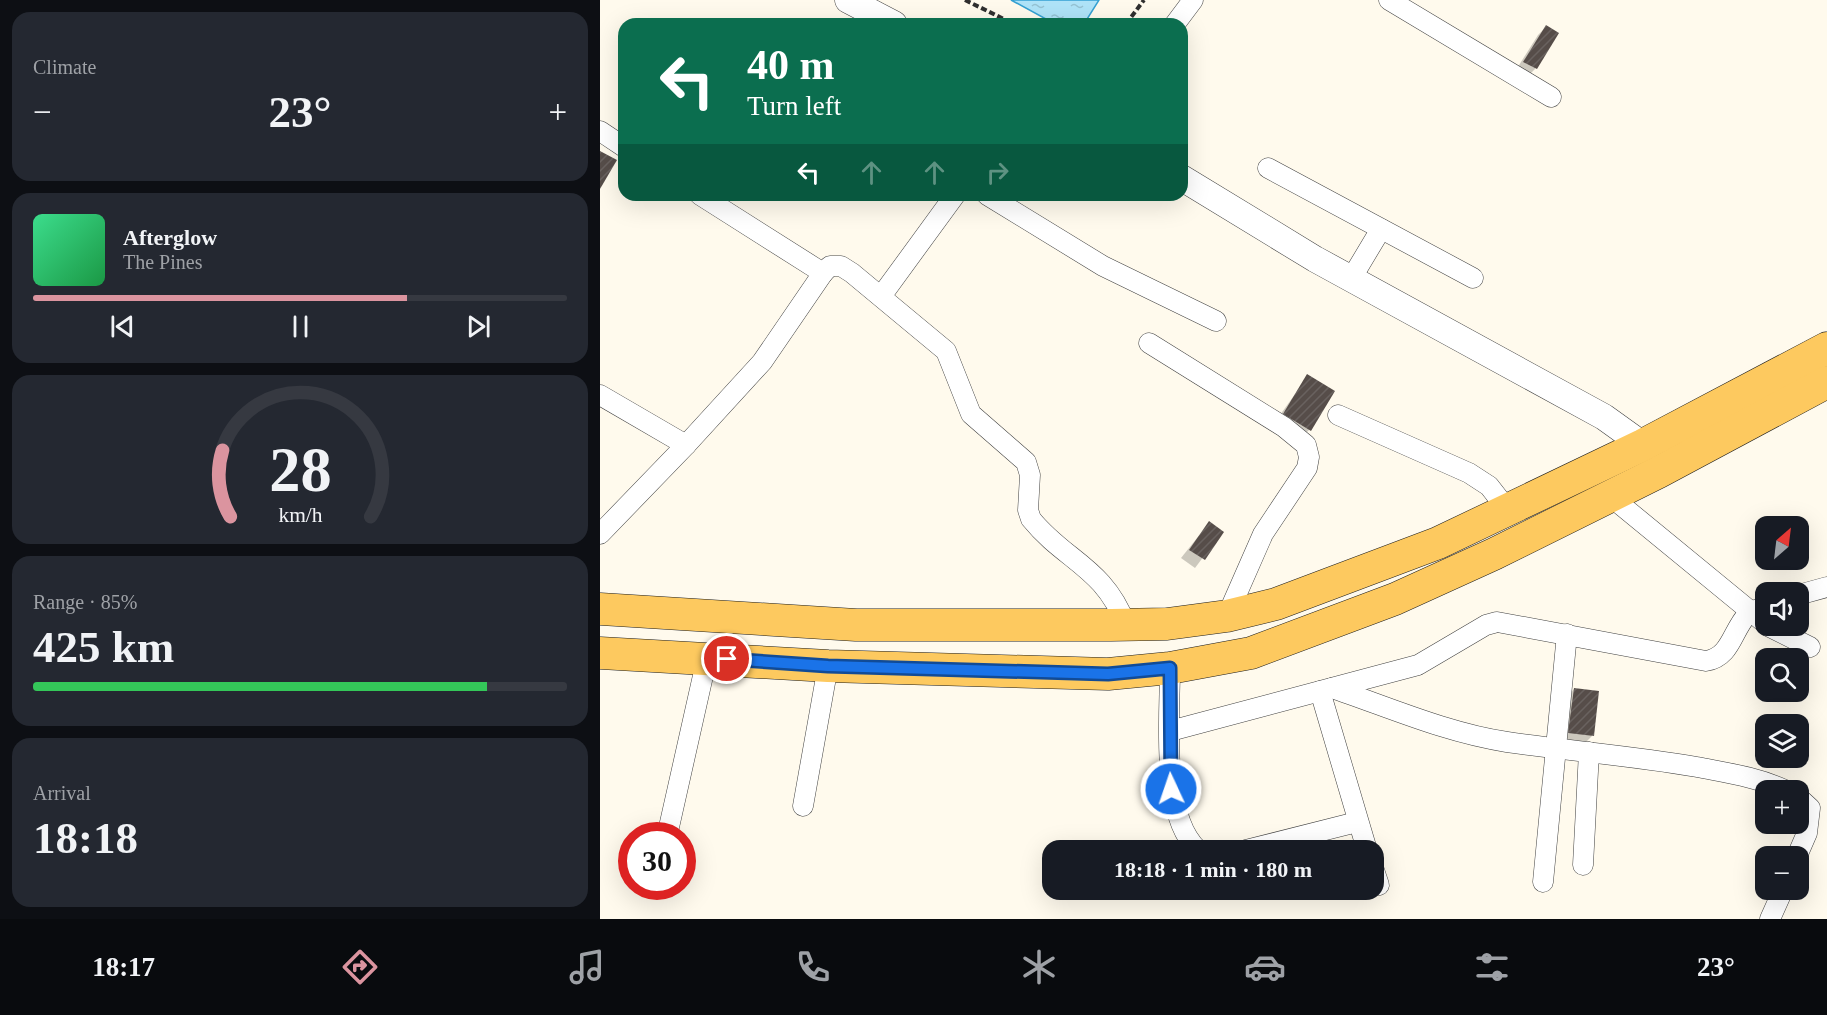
<!DOCTYPE html>
<html lang="en">
<head>
<meta charset="utf-8">
<style>
	body { margin:0; font-family:"Times New Roman",serif; background:#242831; color:#f1f3f6; height:100vh; display:flex; flex-direction:column; font-size:22px; white-space:nowrap }
	* { box-sizing:border-box; margin:0 }
	p { font-size:20px; color:#9ea1a6 }
	.icon { flex:none; width:33px; height:33px; fill:none; stroke:currentColor; stroke-width:2; stroke-linecap:round; stroke-linejoin:round }
	.map { position:relative; flex:1; overflow:hidden }
	.sheet { display:flex; flex-direction:column; gap:12px; padding:12px; background:#0d0f14; width:600px }
	.sheet>* { flex:none }
	.guide { position:absolute; left:18px; top:18px; width:570px; height:183px; border-radius:18px; box-shadow:0 6px 24px #0002; background:#0b6e4f; color:#fff; overflow:hidden }
	.needle { width:39px; rotate:28deg }
	.buttons { position:absolute; left:1155px; top:516px; display:grid; gap:12px }
	.buttons a { display:grid; place-items:center; width:54px; height:54px; border-radius:12px; background:#171b24; box-shadow:0 6px 24px #0002; font-size:30px }
	.speed { position:absolute; left:18px; top:822px; display:flex; gap:12px; font-size:30px; font-weight:700; text-align:center }
	.speed>* { display:grid; place-content:center; width:78px; height:78px; border-radius:50%; background:#171b24; box-shadow:0 6px 24px #0002; line-height:1 }
	.speed .limit { border:9px solid #d22; background:#fff; color:#111 }
	.pin { position:absolute; display:grid; place-items:center; width:51px; height:51px; color:#fff; margin:-26px; border:3px solid #fff; border-radius:50%; box-shadow:0 2px 6px #0007 }
	.me { position:absolute; width:66px; margin:-33px; rotate:357deg; stroke-linejoin:round; filter:drop-shadow(0 0 4px #0008) }
	.turn { display:flex; align-items:center; gap:21px; height:126px; padding:0 30px; font-size:27px }
	.turn .icon { width:78px; height:78px; stroke-width:2.5 }
	.turn b { display:block; font-size:42px; line-height:51px }
	.lanes { display:flex; align-items:center; height:57px; padding:0 30px; background:#0003; justify-content:center; gap:30px; direction:ltr }
	.lanes .off { opacity:.35 }
	.big { font-size:45px; font-weight:700; line-height:1.1 }
	.sheet .card { flex:1; display:flex; flex-direction:column; justify-content:center; gap:9px; min-width:0; padding:0 21px; border-radius:18px; background:#242831 }
	.sheet .dial { align-items:center; gap:0 }
	.dial svg { height:156px; overflow:visible; fill:none; stroke:#363941; stroke-width:7; stroke-linecap:round; text-anchor:middle }
	.dial text { fill:#f1f3f6; stroke:none }
	.song { display:flex; align-items:center; gap:18px }
	.cover { width:72px; height:72px; border-radius:9px; background:linear-gradient(135deg,hsl(150 70% 55%),hsl(140 70% 35%)) }
	.played { height:6px; border-radius:3px; background:linear-gradient(90deg,#db949f 70%,#363941 70%) }
	.keys { display:flex; justify-content:space-around; direction:ltr }
	.heat { display:flex; justify-content:space-between; align-items:center; font-size:33px; direction:ltr }
	.charge { height:9px; border-radius:4px; background:linear-gradient(90deg,#34c759 85%,#363941 0) }
	.trip { position:absolute; left:442px; top:840px; width:342px; height:60px; border-radius:18px; background:#171b24; box-shadow:0 6px 24px #0002; font-weight:700; line-height:60px; text-align:center }
	.menu { display:flex; height:96px; justify-content:space-around; align-items:center; background:#090b0e; color:#9ea1a6 }
	.menu .icon { width:42px; height:42px }
	.menu .selected { color:#db949f }
	.menu b { font-size:27px; color:#f1f3f6 }
	main { display:flex; flex:1; min-height:0 }
	.map>svg:first-child { display:block }
</style>
</head>
<body>
<main>
<section class="sheet">
<div class="card"><p>Climate</p>
<div class="heat"><a>−</a><b class="big">23°</b><a>+</a></div>
</div>
<div class="card">
<div class="song"><i class="cover"></i><div><b>Afterglow</b><p>The Pines</p></div></div>
<div class="played"></div>
<div class="keys"><svg class="icon" aria-label="previous" viewBox="0 0 24 24"><path d="M18 5L8 12l10 7zM5 5v14"/></svg><svg class="icon" aria-label="pause" viewBox="0 0 24 24"><path d="M8 5v14M16 5v14"/></svg><svg class="icon" aria-label="next" viewBox="0 0 24 24"><path d="M6 5l10 7-10 7zM19 5v14"/></svg></div>
</div>
<div class="card dial"><svg viewBox="0 0 100 80">
<path d="M14 69A42 42 0 1 1 86 69"/>
<path d="M14 69A42 42 0 0 1 10 35" stroke="#db949f"/>
<text x="50" y="56" font-size="32" font-weight="700">28</text>
<text x="50" y="72" font-size="11">km/h</text>
</svg></div>
<div class="card"><p>Range · 85%</p><b class="big">425 km</b><div class="charge"></div></div>
<div class="card"><p>Arrival</p><b class="big">18:18</b></div>
</section>
<div class="map">
<svg width="1227" height="919" viewBox="0 0 1227 919">
	<defs>
		<pattern id="water-ripples" width="26" height="14" patternUnits="userSpaceOnUse" patternTransform="scale(1.5)"><rect width="26" height="14" fill="#afe3f8"/><path d="M2 4q2-2 4 0t4 0M15 11q2-2 4 0t4 0" fill="none" stroke="#95c2d3"/></pattern>
		<pattern id="building-hatch" width="6" height="6" patternUnits="userSpaceOnUse" patternTransform="scale(1.5)"><rect width="6" height="6" fill="#564d49"/><path d="M-1 1l2-2M0 6l6-6M5 7l2-2" fill="none" stroke="#69625f"/></pattern>
	</defs>
	<rect width="100%" height="100%" fill="#fffaed"/>
	<!-- water -->
	<path fill="url(#water-ripples)" stroke="#34a0d2" stroke-width="1.5" d="M 411,0 L 499,0 L 484,24 L 455,24 Z"/>
	<!-- shadow -->
	<g fill="#0003">
		<path d="M 946,27 L 957,33 L 935,69 L 927,77 L 916,70 L 938,35 Z"/>
		<path d="M 708,376 L 709,430 L 701,438 L 675,422 Z"/>
		<path d="M 609,523 L 622,532 L 595,568 L 581,558 Z"/>
		<path d="M 974,689 L 992,736 L 984,744 L 961,741 L 966,698 Z"/>
	</g>
	<!-- building -->
	<g fill="url(#building-hatch)">
		<path d="M 946,25 L 959,33 L 937,69 L 923,62 Z"/>
		<path d="M 0,151 L 17,160 L 0,189 Z"/>
		<path d="M 707,374 L 735,391 L 711,431 L 683,414 Z"/>
		<path d="M 609,521 L 624,532 L 605,560 L 589,550 Z"/>
		<path d="M 974,688 L 999,691 L 994,736 L 968,733 Z"/>
	</g>
	<g fill="none" stroke-linecap="round" stroke-linejoin="round">
		<!-- minor casing -->
		<g stroke="#404040" stroke-width="21">
			<g id="minor">
				<path d="M 789,0 L 951,97"/>
				<path d="M 575,24 L 593,0"/>
				<path d="M 0,131 L 24,147"/>
				<path d="M 668,168 L 873,278"/>
				<path d="M 387,195 L 503,266 L 616,321"/>
				<path d="M 223,273 L 230,266 L 241,266 L 252,273 L 346,351 L 371,414 L 426,462 L 430,475 L 428,510 L 431,519 C 465,561 504,567 526,625 L 516,625"/>
				<path d="M 751,279 L 781,229"/>
				<path d="M 282,295 L 355,195"/>
				<path d="M 549,343 L 684,427 L 706,445 L 709,457 L 707,468 L 663,534 L 627,616"/>
				<path d="M 0,395 L 86,445 L 0,534"/>
				<path d="M 738,415 L 869,473 L 889,486 L 907,509"/>
				<path d="M 86,445 L 162,362 L 223,273 L 100,195"/>
				<path d="M 1010,496 L 1166,624"/>
				<path d="M 1198,595 L 1227,587"/>
				<path d="M 1168,626 L 1210,647"/>
				<path d="M 570,668 C 570,717 560,815 598,850"/>
				<path d="M 732,688 C 788,707 847,733 907,742 C 970,751 1034,756 1097,767 C 1127,773 1157,777 1185,790"/>
				<path d="M 720,691 L 767,850"/>
				<path d="M 570,731 L 818,665 L 886,625 L 897,622 L 1106,661 C 1131,657 1132,631 1147,615 C 1151,610 1160,609 1166,607"/>
				<path d="M 203,806 L 228,666"/>
				<path d="M 67,836 L 107,658"/>
				<path d="M 646,850 L 757,822"/>
				<path d="M 1197,856 L 1207,833 L 1210,808 L 1198,797"/>
				<path d="M 983,865 L 989,752"/>
				<path d="M 774,870 L 779,885"/>
				<path d="M 943,882 L 967,634"/>
				<path d="M 1170,919 L 1183,890"/>
			</g>
		</g>
		<!-- tertiary casing -->
		<g stroke="#404040" stroke-width="27">
			<g id="tertiary">
				<path d="M 248,0 L 294,24"/>
				<path d="M 582,178 L 715,259 L 1004,417 L 1043,445"/>
			</g>
		</g>
		<!-- primary casing -->
		<g stroke="#1e1e1e" stroke-width="33">
			<g id="primary">
				<path d="M 0,609 L 256,625 L 511,625 L 567,624 L 627,616 L 676,604 L 838,543 L 1043,445 L 1227,348"/>
				<path d="M 0,653 L 228,666 L 508,674 L 570,668 L 651,653 L 795,599 L 894,554 L 1059,472 L 1227,382"/>
			</g>
		</g>
		<!-- path -->
		<g stroke="#2f2f2f" stroke-width="4" stroke-dasharray="6 3" stroke-linecap="butt">
			<path d="M 365,0 L 414,24"/>
			<path d="M 526,24 L 544,0"/>
		</g>
		<!-- minor -->
		<use href="#minor" stroke="#fff" stroke-width="20"/>
		<!-- tertiary -->
		<use href="#tertiary" stroke="#fff" stroke-width="26"/>
		<!-- primary -->
		<use href="#primary" stroke="#fdc95f" stroke-width="32"/>
	</g>
	<g fill="none" stroke-linecap="round" stroke-linejoin="round">
		<!-- route casing -->
		<g stroke="#114b97" stroke-width="15">
			<path id="route" d="M 127,659 L 228,666 L 508,674 L 570,668 L 571,789"/>
		</g>
		<!-- route -->
		<use href="#route" stroke="#1a73e8" stroke-width="10"/>
	</g>
</svg>
<div class="buttons">
<a><svg class="needle" viewBox="-14 -14 28 28"><path d="M0-13l5 13h-10z" fill="#e53935"/><path d="M0 13l5-13h-10z" fill="#9ea1a6"/></svg></a>
<a><svg class="icon" aria-label="sound" viewBox="0 0 24 24"><path d="M4 9h4l5-4v14l-5-4H4zM17 9q2 3 0 6"/></svg></a>
<a><svg class="icon" aria-label="search" viewBox="0 0 24 24"><circle cx="10" cy="10" r="6"/><path d="M15 15l6 6"/></svg></a>
<a><svg class="icon" aria-label="layers" viewBox="0 0 24 24"><path d="M12 4l9 5-9 5-9-5zM3 14l9 5 9-5"/></svg></a>
<a>+</a>
<a>−</a>
</div>
<div class="speed"><div class="limit">30</div></div>
<div class="pin" style="left:127px;top:659px;background:#d93025"><svg class="icon" aria-label="arrive" viewBox="0 0 24 24"><path d="M6 21V4h12l-3 4 3 4H6"/></svg></div>
<svg class="me" style="left:571px;top:789px" viewBox="-20 -20 40 40"><circle r="17" fill="#1a73e8" stroke="#fff" stroke-width="3"/><path d="M0-11L8 9 0 5-8 9z" fill="#fff"/></svg>
<div class="trip">18:18 · 1 min · 180 m</div>
<div class="guide">
<div class="turn"><svg class="icon" aria-label="left" viewBox="0 0 24 24"><path d="M17 20v-9H6M10 6l-5 5 5 5"/></svg><div><b>40 m</b>Turn left</div></div>
<div class="lanes"><svg class="icon" aria-label="left" viewBox="0 0 24 24"><path d="M17 20v-9H6M10 6l-5 5 5 5"/></svg><svg class="icon off" aria-label="ahead" viewBox="0 0 24 24"><path d="M12 20V5M6 11l6-6 6 6"/></svg><svg class="icon off" aria-label="ahead" viewBox="0 0 24 24"><path d="M12 20V5M6 11l6-6 6 6"/></svg><svg class="icon off" aria-label="right" viewBox="0 0 24 24"><path d="M7 20v-9h11M14 6l5 5-5 5"/></svg></div>
</div>
</div>
</main>
<nav class="menu">
<b>18:17</b>
<svg class="icon selected" aria-label="directions" viewBox="0 0 24 24"><path d="M12 3l9 9-9 9-9-9zM9 14v-3h6M13 9l2 2-2 2"/></svg>
<svg class="icon" aria-label="music" viewBox="0 0 24 24"><path d="M9 18V5l10-2v13"/><circle cx="6" cy="18" r="3"/><circle cx="16" cy="16" r="3"/></svg>
<svg class="icon" aria-label="phone" viewBox="0 0 24 24"><path d="M5 4h4l2 5-3 2q2 4 5 5l2-3 5 2v4C11 20 4 13 5 4z"/></svg>
<svg class="icon" aria-label="climate" viewBox="0 0 24 24"><path d="M12 3v18M4 7l16 10M4 17L20 7"/></svg>
<svg class="icon" aria-label="car" viewBox="0 0 24 24"><path d="M5 17H2v-5l4-1 3-4h7l3 4 3 1v5h-3M9 17h6M6 11h13"/><circle cx="7" cy="17" r="2"/><circle cx="17" cy="17" r="2"/></svg>
<svg class="icon" aria-label="filters" viewBox="0 0 24 24"><path d="M4 7h16M4 17h16"/><circle cx="9" cy="7" r="2"/><circle cx="15" cy="17" r="2"/></svg>
<b>23°</b>
</nav>
</body>
</html>
